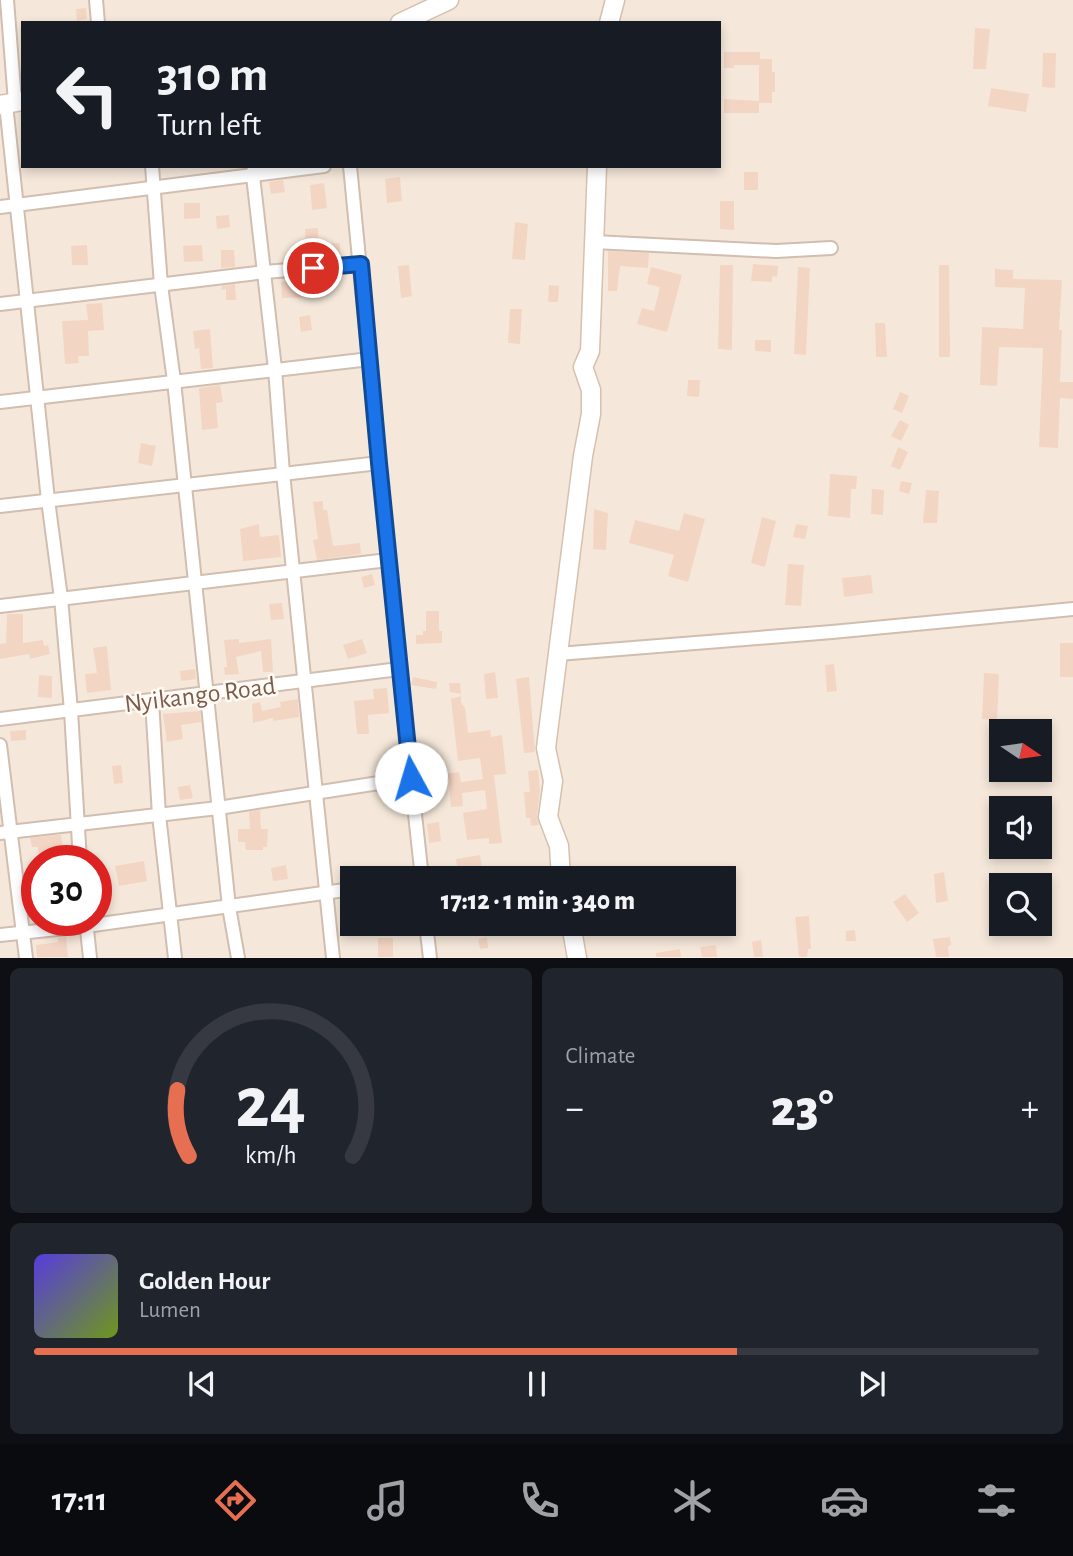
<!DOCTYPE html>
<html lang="en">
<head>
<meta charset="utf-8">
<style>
	body { margin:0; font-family:"Alegreya Sans",sans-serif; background:#20242c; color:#f1f3f6; height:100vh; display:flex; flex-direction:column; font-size:26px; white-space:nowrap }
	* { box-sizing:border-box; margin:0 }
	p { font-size:23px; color:#9ea1a6 }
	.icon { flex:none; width:38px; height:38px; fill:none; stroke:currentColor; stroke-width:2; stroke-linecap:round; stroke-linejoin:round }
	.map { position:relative; height:958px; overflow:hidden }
	.sheet { display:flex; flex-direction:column; gap:10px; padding:10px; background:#0d0f14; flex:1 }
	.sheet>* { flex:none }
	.guide { position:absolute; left:21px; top:21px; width:700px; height:147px; border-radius:0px; box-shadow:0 4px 10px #0003; background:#171b24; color:#f1f3f6; overflow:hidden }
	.needle { width:46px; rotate:103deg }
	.controls { position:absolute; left:989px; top:719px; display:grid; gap:14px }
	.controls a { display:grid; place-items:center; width:63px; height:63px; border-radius:0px; background:#171b24; box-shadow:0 4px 10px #0003; font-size:35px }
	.speed { position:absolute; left:21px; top:845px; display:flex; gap:14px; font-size:35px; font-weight:700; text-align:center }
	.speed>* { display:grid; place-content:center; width:91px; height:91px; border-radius:50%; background:#171b24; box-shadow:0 4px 10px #0003; line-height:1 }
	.speed .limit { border:10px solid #d22; background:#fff; color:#111 }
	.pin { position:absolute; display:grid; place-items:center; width:60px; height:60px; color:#fff; margin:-30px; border:4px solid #fff; border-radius:50%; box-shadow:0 2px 7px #0007 }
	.me { position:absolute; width:77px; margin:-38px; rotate:354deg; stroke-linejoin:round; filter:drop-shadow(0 0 5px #0008) }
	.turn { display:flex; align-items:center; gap:24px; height:147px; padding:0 21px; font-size:32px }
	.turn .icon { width:91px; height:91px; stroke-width:2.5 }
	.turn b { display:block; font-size:49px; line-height:60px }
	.big { font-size:52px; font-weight:800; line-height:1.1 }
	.sheet .widget { flex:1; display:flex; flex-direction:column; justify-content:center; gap:10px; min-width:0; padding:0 24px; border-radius:10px; background:#20242c }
	.sheet .dial { align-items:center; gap:0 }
	.dial svg { height:182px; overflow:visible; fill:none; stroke:#363941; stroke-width:7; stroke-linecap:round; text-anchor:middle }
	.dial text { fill:#f1f3f6; stroke:none }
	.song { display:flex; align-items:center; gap:21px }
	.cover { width:84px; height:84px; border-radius:10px; background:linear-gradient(135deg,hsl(250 70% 55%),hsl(80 70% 35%)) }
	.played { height:7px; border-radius:4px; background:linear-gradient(90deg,#e76f51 70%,#363941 70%) }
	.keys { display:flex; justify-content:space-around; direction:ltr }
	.heat { display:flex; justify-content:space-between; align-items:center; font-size:38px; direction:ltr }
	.sheet .tiles { flex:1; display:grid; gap:10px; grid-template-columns:1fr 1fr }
	.widget:last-child { grid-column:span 2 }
	.trip { position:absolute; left:340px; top:866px; width:396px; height:70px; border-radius:0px; background:#171b24; box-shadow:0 4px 10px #0003; font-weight:800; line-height:70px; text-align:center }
	.tab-bar { display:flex; height:112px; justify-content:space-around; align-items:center; background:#090b0e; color:#9ea1a6 }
	.tab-bar .icon { width:49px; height:49px }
	.tab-bar .on { color:#e76f51 }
	.tab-bar b { font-size:32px; color:#f1f3f6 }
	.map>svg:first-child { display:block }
</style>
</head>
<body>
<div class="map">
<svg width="1073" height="958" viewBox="0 0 1073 958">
	<rect width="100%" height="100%" fill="#fdf6ec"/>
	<!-- residential -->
	<path fill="#f5e8da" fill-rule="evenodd" d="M 0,0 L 1073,0 L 1073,957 L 0,958 ZM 23,23 L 719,23 L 719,166 L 23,166 ZM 1001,732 L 1040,732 L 1040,770 L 1001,770 ZM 1001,808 L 1040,808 L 1040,847 L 1001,847 ZM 37,861 L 96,861 L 96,920 L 37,920 ZM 352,878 L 723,878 L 723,924 L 352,924 ZM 1001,886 L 1040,886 L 1040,924 L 1001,924 Z"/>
	<!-- building -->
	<g fill="#f3d5c3">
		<path d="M 86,8 L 87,19 L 77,21 L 76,9 Z"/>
		<path d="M 975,28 L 990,29 L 986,69 L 973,69 Z"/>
		<path d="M 724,52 L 760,52 L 760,59 L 772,59 L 772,72 L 775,72 L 775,92 L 772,92 L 772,103 L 759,103 L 759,113 L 724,113 L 724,99 L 759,101 L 759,65 L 734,65 L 734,68 L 724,68 Z"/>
		<path d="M 1043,53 L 1056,53 L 1055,88 L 1042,87 Z"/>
		<path d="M 991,88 L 1029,94 L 1026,112 L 988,106 Z"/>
		<rect x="744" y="172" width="14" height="18"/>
		<path d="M 400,177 L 402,201 L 387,203 L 385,179 Z"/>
		<path d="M 283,180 L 285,192 L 271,194 L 269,182 Z"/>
		<path d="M 324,183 L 327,208 L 312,210 L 310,185 Z"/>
		<path d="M 720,201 L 734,201 L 734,230 L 720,229 Z"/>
		<path d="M 184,203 L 200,203 L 200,218 L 184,219 Z"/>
		<path d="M 229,215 L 230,227 L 217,229 L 216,216 Z"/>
		<path d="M 515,222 L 528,224 L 525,260 L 512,259 Z"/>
		<path d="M 318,228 L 319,248 L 306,249 L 305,229 Z"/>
		<path d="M 340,243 L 340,257 L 320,259 L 319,244 Z"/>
		<path d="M 87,245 L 88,265 L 72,265 L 71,246 Z"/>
		<path d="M 202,245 L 203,261 L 184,262 L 183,246 Z"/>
		<path d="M 221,250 L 234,250 L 235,267 L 221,268 Z"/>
		<path d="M 608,251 L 649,253 L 648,268 L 620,266 L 617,291 L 608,291 Z"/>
		<path d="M 753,264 L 778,266 L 777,277 L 772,276 L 772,282 L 751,281 Z"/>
		<path d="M 409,265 L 412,296 L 401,298 L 398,266 Z"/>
		<path d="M 720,265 L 733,265 L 732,350 L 718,349 Z"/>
		<path d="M 939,265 L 949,265 L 950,357 L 939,357 Z"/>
		<path d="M 651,267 L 682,275 L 667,332 L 637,324 L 642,308 L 654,311 L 660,287 L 647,284 Z"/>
		<path d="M 798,267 L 810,268 L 806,355 L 794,354 Z"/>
		<path d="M 995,269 L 1013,270 L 1013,279 L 1062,280 L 1059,330 L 1062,330 L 1060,382 L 1073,382 L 1073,399 L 1060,398 L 1058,448 L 1039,447 L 1043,348 L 999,347 L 997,386 L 980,385 L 982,327 L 1023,329 L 1025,288 L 995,287 Z"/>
		<path d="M 292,281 L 293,285 L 309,284 L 310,297 L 282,298 L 281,282 Z"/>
		<path d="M 235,284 L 236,300 L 226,300 L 226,289 L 222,290 L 222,286 Z"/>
		<path d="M 549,285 L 559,286 L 558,302 L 548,302 Z"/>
		<path d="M 102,303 L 104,330 L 88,331 L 89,356 L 78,356 L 79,363 L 65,364 L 62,321 L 88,320 L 86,304 Z"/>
		<path d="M 510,309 L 522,309 L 520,344 L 508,343 Z"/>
		<path d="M 310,315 L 312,330 L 301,332 L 299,317 Z"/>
		<path d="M 875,323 L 885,323 L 887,357 L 876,357 Z"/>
		<path d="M 210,329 L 213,368 L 201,369 L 199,348 L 195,349 L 193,331 Z"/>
		<path d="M 755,340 L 771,340 L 771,352 L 755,351 Z"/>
		<path d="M 688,380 L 700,380 L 699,397 L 687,396 Z"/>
		<path d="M 220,385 L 223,402 L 216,403 L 218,428 L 202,430 L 199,388 Z"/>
		<path d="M 900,392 L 909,396 L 902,413 L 893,409 Z"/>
		<path d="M 900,420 L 909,425 L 901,441 L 891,436 Z"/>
		<path d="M 141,443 L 156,446 L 152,466 L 138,463 Z"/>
		<path d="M 898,447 L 908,452 L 900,470 L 891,466 Z"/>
		<path d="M 830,474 L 857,476 L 856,489 L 851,489 L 850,518 L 828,516 Z"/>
		<path d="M 901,481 L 912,483 L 909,494 L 899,491 Z"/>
		<path d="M 872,489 L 884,490 L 883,515 L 871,514 Z"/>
		<path d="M 926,490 L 939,491 L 937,523 L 923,523 Z"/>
		<path d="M 323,501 L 323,510 L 327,510 L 333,546 L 360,543 L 361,554 L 317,560 L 313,540 L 318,539 L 313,502 Z"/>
		<path d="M 594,509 L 608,513 L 606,550 L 593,549 Z"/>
		<path d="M 684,513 L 705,519 L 688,582 L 668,576 L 674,555 L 629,543 L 635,520 L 679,531 Z"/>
		<path d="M 762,517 L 776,521 L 765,567 L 751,563 Z"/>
		<path d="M 259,524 L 260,537 L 279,535 L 281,557 L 243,561 L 240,529 Z"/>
		<path d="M 796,524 L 808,526 L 805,539 L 793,537 Z"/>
		<path d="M 788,564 L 804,565 L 801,606 L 785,605 Z"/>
		<path d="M 372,574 L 375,585 L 364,588 L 361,577 Z"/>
		<path d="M 871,575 L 873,593 L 844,597 L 842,578 Z"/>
		<path d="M 282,603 L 284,619 L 271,620 L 269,604 Z"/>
		<path d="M 426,611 L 439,611 L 439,631 L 442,631 L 442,643 L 416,644 L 416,635 L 423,635 L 423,631 L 426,631 Z"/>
		<path d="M 7,614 L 23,614 L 23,643 L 43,640 L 44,646 L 48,645 L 50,654 L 30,659 L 29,654 L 0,659 L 0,644 L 6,643 Z"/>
		<path d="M 239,639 L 239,643 L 271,639 L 273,672 L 263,672 L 261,651 L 236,657 L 239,674 L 225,675 L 224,667 L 227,667 L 224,640 Z"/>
		<path d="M 362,639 L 367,653 L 348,659 L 343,645 Z"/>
		<rect x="1060" y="643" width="13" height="34"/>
		<path d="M 107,646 L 111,690 L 87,693 L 85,674 L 97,673 L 93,648 Z"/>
		<path d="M 834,664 L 837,691 L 827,692 L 825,665 Z"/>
		<path d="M 195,669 L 196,679 L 181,681 L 180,671 Z"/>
		<path d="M 495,672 L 498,698 L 486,699 L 484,674 Z"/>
		<path d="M 984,673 L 999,674 L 997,720 L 982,719 Z"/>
		<path d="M 39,675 L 52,676 L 52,698 L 38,697 Z"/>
		<path d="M 413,677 L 437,682 L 436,689 L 411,685 Z"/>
		<path d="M 529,677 L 535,752 L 524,753 L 516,679 Z"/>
		<path d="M 449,683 L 460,683 L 461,694 L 450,692 Z"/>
		<path d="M 387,688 L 389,713 L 368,715 L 369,734 L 357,734 L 354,701 L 374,699 L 373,689 Z"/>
		<path d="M 461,696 L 461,703 L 465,708 L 468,733 L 490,730 L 491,737 L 502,735 L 506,774 L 494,775 L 502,843 L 489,844 L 489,838 L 467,840 L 463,813 L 487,809 L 485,790 L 462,793 L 463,806 L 451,807 L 449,782 L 446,782 L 445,774 L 459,772 L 461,782 L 483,779 L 480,758 L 458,761 L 451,699 Z"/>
		<path d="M 298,699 L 299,717 L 273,721 L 273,718 L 253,723 L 252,704 L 260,702 L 262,711 L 281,707 L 280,702 Z"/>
		<path d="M 200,711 L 201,722 L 181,725 L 183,739 L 167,742 L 163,714 Z"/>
		<path d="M 26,730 L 26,740 L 11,741 L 10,731 Z"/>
		<path d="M 121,765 L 123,783 L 114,784 L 112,766 Z"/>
		<path d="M 538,770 L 540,791 L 537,816 L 539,825 L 531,826 L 530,818 L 526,818 L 524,792 L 530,792 L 528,771 Z"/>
		<path d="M 190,785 L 193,798 L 180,800 L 178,787 Z"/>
		<path d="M 394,791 L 396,803 L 387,804 L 386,792 Z"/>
		<path d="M 260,810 L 261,829 L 268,829 L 267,847 L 263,847 L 263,850 L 246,850 L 245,842 L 238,842 L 238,829 L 250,829 L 249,812 Z"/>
		<path d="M 439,822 L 441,841 L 429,843 L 427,824 Z"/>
		<path d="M 56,835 L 61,835 L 65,861 L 51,861 L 50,856 L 39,856 L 38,847 L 32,847 L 30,838 Z"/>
		<path d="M 480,855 L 484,878 L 431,878 L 430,869 L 457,866 L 456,859 Z"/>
		<path d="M 144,861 L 147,881 L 119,886 L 115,866 Z"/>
		<path d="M 286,865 L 288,879 L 273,881 L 271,868 Z"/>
		<path d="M 549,868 L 550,876 L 538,877 L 537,869 Z"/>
		<path d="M 944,872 L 948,901 L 936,903 L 934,874 Z"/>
		<path d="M 905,894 L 919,913 L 907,922 L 893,902 Z"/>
		<path d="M 809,916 L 811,949 L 808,949 L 807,957 L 799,957 L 795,917 Z"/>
		<path d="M 855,930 L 856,941 L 846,941 L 846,931 Z"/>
		<path d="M 66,937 L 68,957 L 37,957 L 36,945 L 58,942 L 58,938 Z"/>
		<path d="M 487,937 L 488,948 L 480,949 L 478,939 Z"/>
		<path d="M 950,937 L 951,945 L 948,946 L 949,957 L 936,957 L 933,939 Z"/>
		<rect x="378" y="938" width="15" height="19"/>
		<path d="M 761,940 L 763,957 L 754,957 L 752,942 Z"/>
		<path d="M 716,945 L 717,957 L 702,957 L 700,947 Z"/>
		<path d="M 680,949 L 681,957 L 656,957 L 656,953 Z"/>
	</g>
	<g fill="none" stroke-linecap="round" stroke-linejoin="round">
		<!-- street casing -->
		<g stroke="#d1beb0" stroke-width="16">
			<g id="street">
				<path d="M 7,0 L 15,102"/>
				<path d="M 96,0 L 98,23"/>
				<path d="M 6,104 L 48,500 L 61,598 L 71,711 L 80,861"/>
				<path d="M 152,166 L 161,285 L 174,381 L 229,907 L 238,958"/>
				<path d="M 254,166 L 253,176 L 275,369 L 283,473 L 333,958"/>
				<path d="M 350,166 L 399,669 L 422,878"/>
				<path d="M 0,207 L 324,166"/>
				<path d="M 594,242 L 776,251 L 831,248"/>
				<path d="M 0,304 L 265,272 L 361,264"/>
				<path d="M 0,402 L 370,359"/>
				<path d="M 0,506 L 379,463"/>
				<path d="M 0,606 L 388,560"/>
				<path d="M 558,654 L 832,632 L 1073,609"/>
				<path d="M 152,701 L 159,815 L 175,958"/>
				<path d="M 0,719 L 399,669"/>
				<path d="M 0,745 L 26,958"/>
				<path d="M 0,833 L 218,808 L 411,778"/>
				<path d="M 86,920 L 90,958"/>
				<path d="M 426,924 L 430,958"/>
				<path d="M 0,935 L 86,926 L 352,889"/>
			</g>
		</g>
		<!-- secondary casing -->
		<g stroke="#d6c0b0" stroke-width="21">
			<g id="secondary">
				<path d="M 400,23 L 449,0"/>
				<path d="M 609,23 L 615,0"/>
				<path d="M 0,105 L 23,101"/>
				<path d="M 561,878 L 559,846 L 548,817 L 553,781 L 546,748 L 583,456 L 591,414 L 591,390 L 583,367 L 590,351 L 597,166"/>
				<path d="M 571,924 L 577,958"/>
			</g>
		</g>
		<!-- street -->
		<use href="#street" stroke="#fff" stroke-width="12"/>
		<!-- secondary -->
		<use href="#secondary" stroke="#fff" stroke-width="18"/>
	</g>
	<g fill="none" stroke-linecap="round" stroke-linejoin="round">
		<!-- route casing -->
		<g stroke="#114b97" stroke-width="18">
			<path id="route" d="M 313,268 L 361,264 L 379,463 L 411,778"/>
		</g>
		<!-- route -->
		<use href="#route" stroke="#1a73e8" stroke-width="12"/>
	</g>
	<g text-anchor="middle" stroke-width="5" stroke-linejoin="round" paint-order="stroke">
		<!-- street labels -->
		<g font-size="26" fill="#7a5c4d" stroke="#fffaf3">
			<text transform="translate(200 694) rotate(-7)" y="9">Nyikango Road</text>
		</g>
	</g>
</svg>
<div class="controls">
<a><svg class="needle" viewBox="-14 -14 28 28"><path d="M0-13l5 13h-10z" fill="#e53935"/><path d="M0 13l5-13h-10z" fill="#9ea1a6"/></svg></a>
<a><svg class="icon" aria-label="sound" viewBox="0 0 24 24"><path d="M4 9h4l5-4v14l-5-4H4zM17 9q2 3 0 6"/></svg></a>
<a><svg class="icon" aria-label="search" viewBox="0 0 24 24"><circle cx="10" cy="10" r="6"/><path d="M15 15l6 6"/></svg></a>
</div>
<div class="speed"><div class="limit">30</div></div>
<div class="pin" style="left:313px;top:268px;background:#d93025"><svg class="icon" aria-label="arrive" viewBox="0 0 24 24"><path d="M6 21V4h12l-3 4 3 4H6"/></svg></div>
<svg class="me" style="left:411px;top:778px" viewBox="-20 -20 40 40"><circle r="19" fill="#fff"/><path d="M0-13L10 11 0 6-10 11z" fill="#1a73e8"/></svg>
<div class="trip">17:12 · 1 min · 340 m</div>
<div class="guide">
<div class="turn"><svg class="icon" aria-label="left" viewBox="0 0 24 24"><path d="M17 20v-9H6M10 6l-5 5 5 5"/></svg><div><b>310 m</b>Turn left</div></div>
</div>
</div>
<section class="sheet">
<div class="tiles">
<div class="widget dial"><svg viewBox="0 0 100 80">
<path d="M14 69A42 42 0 1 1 86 69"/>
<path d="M14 69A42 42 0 0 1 9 40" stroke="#e76f51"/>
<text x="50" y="56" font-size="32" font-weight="700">24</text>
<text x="50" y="72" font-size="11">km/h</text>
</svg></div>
<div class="widget"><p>Climate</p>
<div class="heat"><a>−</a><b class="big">23°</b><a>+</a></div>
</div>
<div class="widget">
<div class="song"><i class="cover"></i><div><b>Golden Hour</b><p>Lumen</p></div></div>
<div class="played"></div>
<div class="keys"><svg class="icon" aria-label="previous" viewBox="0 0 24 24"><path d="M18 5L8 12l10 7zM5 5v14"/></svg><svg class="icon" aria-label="pause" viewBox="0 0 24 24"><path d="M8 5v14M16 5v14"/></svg><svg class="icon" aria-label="next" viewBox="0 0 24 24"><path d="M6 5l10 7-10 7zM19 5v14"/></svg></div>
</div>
</div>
</section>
<nav class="tab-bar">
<b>17:11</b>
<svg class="icon on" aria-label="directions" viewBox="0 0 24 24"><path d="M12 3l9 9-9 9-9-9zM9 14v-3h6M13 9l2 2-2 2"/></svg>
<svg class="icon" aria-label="music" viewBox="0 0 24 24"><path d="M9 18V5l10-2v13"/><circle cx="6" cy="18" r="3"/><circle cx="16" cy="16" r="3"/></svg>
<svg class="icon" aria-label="phone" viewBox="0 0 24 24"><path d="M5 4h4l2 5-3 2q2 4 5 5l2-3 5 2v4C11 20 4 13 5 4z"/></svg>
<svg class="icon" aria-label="climate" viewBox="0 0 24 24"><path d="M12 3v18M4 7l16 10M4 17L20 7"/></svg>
<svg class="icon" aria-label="car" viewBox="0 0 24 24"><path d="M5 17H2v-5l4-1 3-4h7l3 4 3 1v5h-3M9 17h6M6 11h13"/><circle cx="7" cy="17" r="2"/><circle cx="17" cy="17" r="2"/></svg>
<svg class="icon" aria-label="filters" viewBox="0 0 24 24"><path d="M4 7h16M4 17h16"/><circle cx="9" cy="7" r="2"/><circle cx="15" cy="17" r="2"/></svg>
</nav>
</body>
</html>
